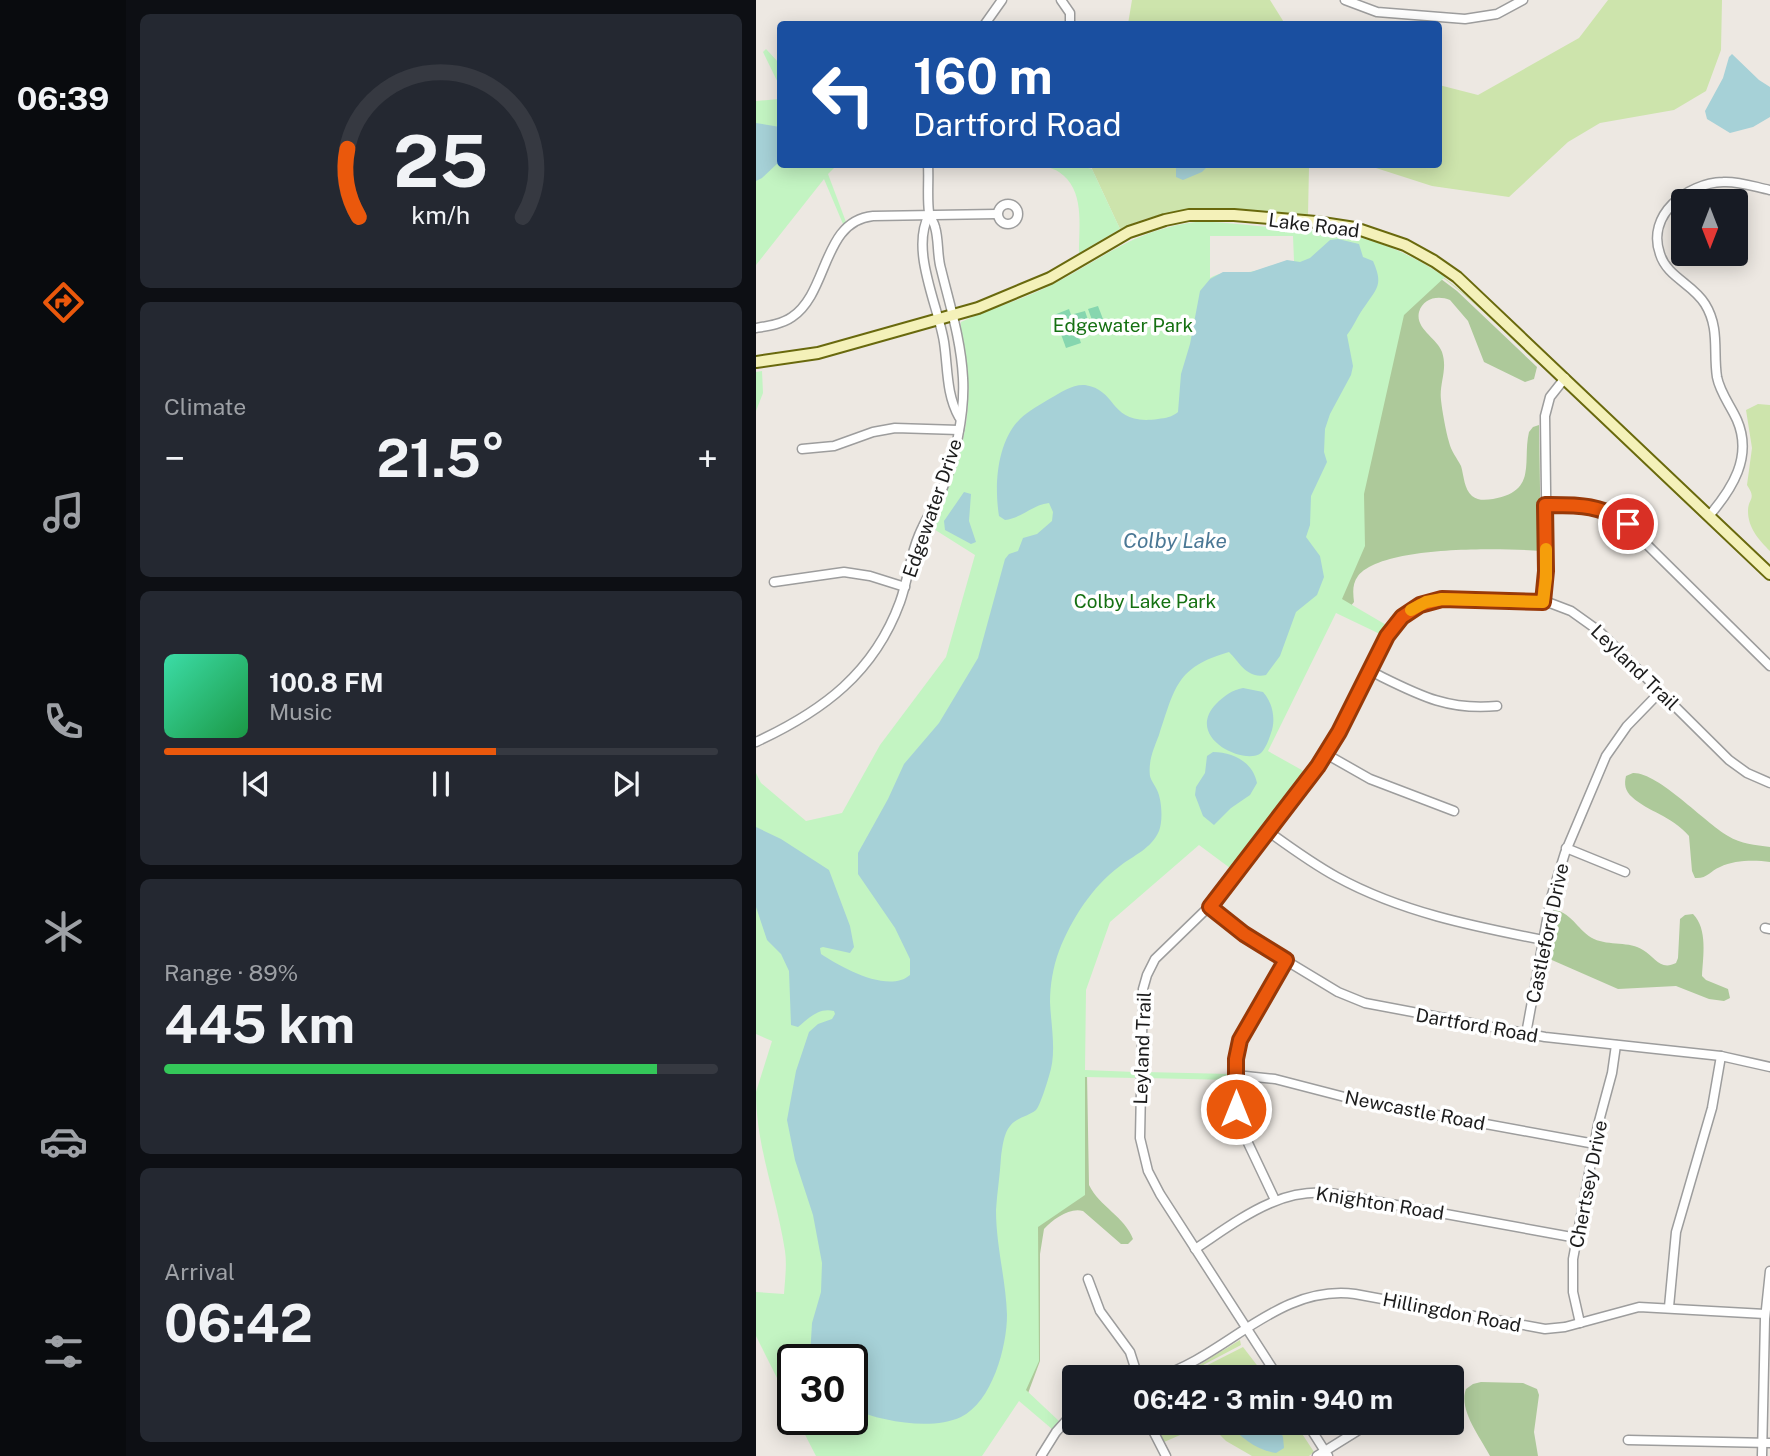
<!DOCTYPE html>
<html lang="en">
<head>
<meta charset="utf-8">
<style>
	body { margin:0; font-family:"Public Sans",sans-serif; background:#242831; color:#f1f3f6; height:100vh; display:flex; flex-direction:column; font-size:26px; white-space:nowrap }
	* { box-sizing:border-box; margin:0 }
	p { font-size:23px; color:#9ea1a6 }
	.icon { flex:none; width:38px; height:38px; fill:none; stroke:currentColor; stroke-width:2; stroke-linecap:round; stroke-linejoin:round }
	.map { position:relative; flex:1; overflow:hidden }
	.drawer { display:flex; flex-direction:column; gap:14px; padding:14px; background:#0d0f14; width:630px }
	.drawer>* { flex:none }
	.top-card { position:absolute; left:21px; top:21px; width:665px; height:147px; border-radius:7px; box-shadow:0 4px 18px #0003; background:#1a4fa0; color:#fff; overflow:hidden }
	.needle { width:46px; rotate:180deg }
	.fabs { position:absolute; left:915px; top:189px; display:grid; gap:14px }
	.fabs a { display:grid; place-items:center; width:77px; height:77px; border-radius:7px; background:#171b24; box-shadow:0 4px 18px #0003; font-size:35px }
	.speed { position:absolute; left:21px; top:1344px; display:flex; gap:14px; font-size:35px; font-weight:700; text-align:center }
	.speed>* { display:grid; place-content:center; width:91px; height:91px; border-radius:50%; background:#171b24; box-shadow:0 4px 18px #0003; line-height:1 }
	.speed .limit { border:4px solid #111; border-radius:10px; background:#fff; color:#111 }
	.pin { position:absolute; display:grid; place-items:center; width:60px; height:60px; color:#fff; margin:-30px; border:4px solid #fff; border-radius:50%; box-shadow:0 2px 7px #0007 }
	.me { position:absolute; width:77px; margin:-38px; rotate:0deg; stroke-linejoin:round; filter:drop-shadow(0 0 5px #0008) }
	.turn { display:flex; align-items:center; gap:24px; height:147px; padding:0 21px; font-size:32px }
	.turn .icon { width:91px; height:91px; stroke-width:2.5 }
	.turn b { display:block; font-size:49px; line-height:60px }
	.big { font-size:52px; font-weight:700; line-height:1.1 }
	.drawer .tile { flex:1; display:flex; flex-direction:column; justify-content:center; gap:10px; min-width:0; padding:0 24px; border-radius:10px; background:#242831 }
	.drawer .dial { align-items:center; gap:0 }
	.dial svg { height:182px; overflow:visible; fill:none; stroke:#363941; stroke-width:7; stroke-linecap:round; text-anchor:middle }
	.dial text { fill:#f1f3f6; stroke:none }
	.song { display:flex; align-items:center; gap:21px }
	.cover { width:84px; height:84px; border-radius:10px; background:linear-gradient(135deg,hsl(160 70% 55%),hsl(140 70% 35%)) }
	.played { height:7px; border-radius:4px; background:linear-gradient(90deg,#ea580c 60%,#363941 60%) }
	.keys { display:flex; justify-content:space-around; direction:ltr }
	.heat { display:flex; justify-content:space-between; align-items:center; font-size:38px; direction:ltr }
	.charge { height:10px; border-radius:5px; background:linear-gradient(90deg,#34c759 89%,#363941 0) }
	.trip { position:absolute; left:306px; top:1365px; width:402px; height:70px; border-radius:7px; background:#171b24; box-shadow:0 4px 18px #0003; font-weight:700; line-height:70px; text-align:center }
	main { display:flex; flex:1; min-height:0 }
	.menu { display:flex; flex-direction:column; width:126px; justify-content:space-around; align-items:center; background:#090b0e; color:#9ea1a6 }
	.menu .icon { width:49px; height:49px }
	.menu .current { color:#ea580c }
	.menu b { font-size:32px; color:#f1f3f6 }
	.map>svg:first-child { display:block }
</style>
</head>
<body>
<main>
<nav class="menu">
<b>06:39</b>
<svg class="icon current" aria-label="directions" viewBox="0 0 24 24"><path d="M12 3l9 9-9 9-9-9zM9 14v-3h6M13 9l2 2-2 2"/></svg>
<svg class="icon" aria-label="music" viewBox="0 0 24 24"><path d="M9 18V5l10-2v13"/><circle cx="6" cy="18" r="3"/><circle cx="16" cy="16" r="3"/></svg>
<svg class="icon" aria-label="phone" viewBox="0 0 24 24"><path d="M5 4h4l2 5-3 2q2 4 5 5l2-3 5 2v4C11 20 4 13 5 4z"/></svg>
<svg class="icon" aria-label="climate" viewBox="0 0 24 24"><path d="M12 3v18M4 7l16 10M4 17L20 7"/></svg>
<svg class="icon" aria-label="car" viewBox="0 0 24 24"><path d="M5 17H2v-5l4-1 3-4h7l3 4 3 1v5h-3M9 17h6M6 11h13"/><circle cx="7" cy="17" r="2"/><circle cx="17" cy="17" r="2"/></svg>
<svg class="icon" aria-label="filters" viewBox="0 0 24 24"><path d="M4 7h16M4 17h16"/><circle cx="9" cy="7" r="2"/><circle cx="15" cy="17" r="2"/></svg>
</nav>
<section class="drawer">
<div class="tile dial"><svg viewBox="0 0 100 80">
<path d="M14 69A42 42 0 1 1 86 69"/>
<path d="M14 69A42 42 0 0 1 9 39" stroke="#ea580c"/>
<text x="50" y="56" font-size="32" font-weight="700">25</text>
<text x="50" y="72" font-size="11">km/h</text>
</svg></div>
<div class="tile"><p>Climate</p>
<div class="heat"><a>−</a><b class="big">21.5°</b><a>+</a></div>
</div>
<div class="tile">
<div class="song"><i class="cover"></i><div><b>100.8 FM</b><p>Music</p></div></div>
<div class="played"></div>
<div class="keys"><svg class="icon" aria-label="previous" viewBox="0 0 24 24"><path d="M18 5L8 12l10 7zM5 5v14"/></svg><svg class="icon" aria-label="pause" viewBox="0 0 24 24"><path d="M8 5v14M16 5v14"/></svg><svg class="icon" aria-label="next" viewBox="0 0 24 24"><path d="M6 5l10 7-10 7zM19 5v14"/></svg></div>
</div>
<div class="tile"><p>Range · 89%</p><b class="big">445 km</b><div class="charge"></div></div>
<div class="tile"><p>Arrival</p><b class="big">06:42</b></div>
</section>
<div class="map">
<svg width="1014" height="1456" viewBox="0 0 1014 1456">
	<rect width="100%" height="100%" fill="#ede8e2"/>
	<!-- grass -->
	<g fill="#cde4ac">
		<path d="M 376,0 L 514,0 L 529,24 L 372,24 Z"/>
		<path d="M 852,0 L 966,0 L 965,50 L 950,91 L 918,110 L 844,123 L 812,142 L 753,197 L 676,186 L 620,168 L 553,167 L 552,215 C 481,210 432,198 364,229 L 336,169 L 337,164 L 682,164 L 683,85 L 722,95 L 823,38 Z"/>
		<path d="M 642,249 C 685,270 717,301 752,333 C 761,343 777,353 782,364 C 738,323 696,277 642,249 Z"/>
		<path d="M 1002,404 L 1014,405 L 1014,551 C 1003,540 992,528 992,511 C 992,498 1001,500 991,485 L 996,448 L 990,410 Z"/>
		<path d="M 484,1340 L 485,1345 L 430,1374 L 417,1377 L 443,1365 Z"/>
		<path d="M 487,1347 L 510,1377 L 428,1377 Z"/>
		<path d="M 399,1423 L 539,1423 L 558,1452 L 553,1456 L 496,1456 L 470,1441 L 452,1423 L 408,1442 Z"/>
	</g>
	<!-- forest -->
	<g fill="#adc99a">
		<path d="M 665,264 L 701,291 L 781,367 L 778,379 L 769,382 L 728,362 L 712,321 L 694,300 C 682,295 667,298 663,312 C 659,329 681,338 686,352 C 692,370 683,383 685,400 C 686,410 690,432 693,442 C 695,451 701,458 705,466 C 708,476 708,489 716,496 C 722,501 730,500 737,499 C 782,491 766,462 773,432 L 777,427 L 783,425 L 785,551 C 748,548 626,545 602,576 C 596,584 597,593 598,602 L 594,607 L 583,602 L 571,519 Z"/>
		<path d="M 877,773 C 902,772 948,822 972,836 C 985,844 999,845 1014,847 L 1014,862 C 998,860 979,860 964,867 C 954,871 951,879 939,878 L 936,871 L 933,836 C 915,815 892,812 876,797 C 869,791 868,784 870,776 Z"/>
		<path d="M 798,909 C 818,915 822,931 838,939 C 853,946 874,941 887,950 C 899,957 904,971 920,963 L 922,958 L 924,919 L 929,915 L 937,914 C 952,929 947,957 946,976 L 950,980 L 972,989 L 974,998 L 968,1001 L 953,999 L 920,986 L 862,989 L 789,957 Z"/>
		<path d="M 331,1074 L 333,1185 C 343,1206 369,1217 377,1239 L 372,1244 L 365,1244 L 327,1211 C 314,1207 297,1219 288,1229 L 284,1254 L 284,1361 L 271,1396 L 260,1358 L 267,1275 L 319,1075 Z"/>
		<path d="M 725,1382 L 767,1383 L 781,1389 L 783,1395 L 778,1432 L 782,1456 L 734,1456 C 725,1438 702,1410 710,1389 L 717,1384 Z"/>
	</g>
	<!-- park -->
	<g fill="#c3f4c2" fill-rule="evenodd">
		<path d="M 10,49 L 24,64 L 24,87 L 7,52 Z"/>
		<path d="M 24,99 L 24,164 L 167,165 L 166,167 L 81,165 L 72,174 L 90,222 L 87,224 L 68,179 L 0,265 L 0,101 Z"/>
		<path d="M 276,165 L 320,165 L 336,169 L 364,229 L 323,253 C 323,225 329,189 303,172 C 296,167 284,166 276,165 Z"/>
		<path d="M 440,222 C 466,221 490,226 516,227 C 588,231 627,236 689,277 L 648,315 L 608,494 L 609,546 L 586,599 L 632,626 L 626,635 L 580,613 L 512,751 L 551,773 L 478,871 L 443,845 L 354,922 L 330,990 L 329,1070 L 379,1072 L 379,1078 L 329,1077 L 329,1195 L 282,1227 L 283,1361 L 270,1390 L 303,1421 L 296,1429 L 263,1401 L 226,1456 L 60,1456 L 41,1419 L 96,1419 L 96,1360 L 37,1360 L 37,1410 L 0,1336 L 0,1292 L 28,1294 C 29,1280 31,1264 29,1251 C 21,1197 0,1147 0,1092 L 16,1041 L 0,1034 L 0,773 L 5,783 L 50,821 L 86,813 L 124,745 L 190,657 L 219,555 L 173,526 C 197,480 215,434 212,381 C 212,367 203,333 205,322 C 233,309 263,301 291,287 C 346,260 376,230 440,222 ZM 454,236 L 537,236 L 538,261 C 522,260 509,271 493,272 C 479,274 467,270 454,278 Z"/>
		<path d="M 6,371 L 7,393 L 0,411 L 0,372 Z"/>
		<path d="M 389,1072 L 475,1074 L 475,1080 L 389,1078 Z"/>
	</g>
	<!-- pitch -->
	<g fill="#86d6af">
		<path d="M 342,306 L 350,327 L 340,331 L 332,309 Z"/>
		<path d="M 313,309 L 325,343 L 310,348 L 298,315 Z"/>
		<path d="M 329,311 L 336,332 L 326,336 L 318,314 Z"/>
	</g>
	<!-- water -->
	<g fill="#a6d1d7">
		<path d="M 976,54 L 1003,80 L 1014,87 L 1014,117 L 997,127 L 974,133 L 951,119 L 949,111 L 967,78 L 973,57 Z"/>
		<path d="M 0,123 L 24,127 L 24,161 L 6,178 L 0,181 Z"/>
		<path d="M 420,165 L 420,164 L 453,165 L 446,172 L 427,180 L 420,177 Z"/>
		<path d="M 582,239 L 603,244 L 607,257 L 617,261 C 627,284 622,287 609,306 C 602,315 598,326 591,335 L 597,366 L 595,375 L 574,414 L 569,429 L 568,452 L 571,462 L 555,496 L 554,525 L 550,537 L 564,556 L 568,577 L 561,595 L 540,612 L 524,656 L 510,675 C 491,679 484,663 473,652 C 420,667 419,688 403,735 C 398,748 392,761 394,776 C 395,781 399,785 401,790 C 406,800 407,821 403,831 C 395,849 378,855 364,866 C 336,887 316,918 303,951 C 297,967 294,985 294,1002 C 295,1026 301,1053 293,1076 C 291,1083 284,1106 280,1110 C 274,1115 267,1116 261,1120 C 248,1127 247,1144 245,1157 C 244,1175 241,1193 240,1210 C 240,1246 250,1280 251,1315 C 251,1347 236,1402 205,1417 C 175,1431 125,1421 96,1409 L 96,1360 L 55,1360 L 54,1357 L 56,1323 L 65,1292 L 66,1263 L 57,1215 L 39,1160 L 31,1120 L 40,1071 L 53,1032 L 62,1024 L 76,1019 L 79,1014 L 78,1011 C 63,1007 53,1018 42,1027 L 35,1025 L 33,971 L 25,954 L 11,940 L 0,907 L 0,827 L 25,839 L 73,870 L 94,926 L 98,947 L 94,953 L 67,947 L 64,948 L 65,954 C 85,967 132,994 154,975 L 154,959 L 139,928 L 102,874 L 102,853 L 132,799 L 148,764 L 183,723 L 222,658 L 249,559 L 253,554 L 262,551 L 267,538 L 281,534 L 296,521 L 297,512 L 293,503 C 276,505 266,518 249,520 L 243,516 C 238,485 241,442 264,419 C 272,411 285,404 295,398 C 305,392 317,384 329,385 C 363,390 352,426 402,419 C 410,418 416,417 422,412 L 425,374 L 434,344 L 444,291 L 454,279 L 467,272 L 495,272 L 531,260 L 544,262 L 554,258 L 574,240 Z"/>
		<path d="M 208,492 L 215,494 L 213,521 L 220,542 L 215,544 L 189,530 L 188,521 Z"/>
		<path d="M 487,688 L 507,692 C 517,703 520,720 515,733 C 513,739 510,748 505,753 C 489,766 428,738 460,704 C 468,696 476,690 487,688 Z"/>
		<path d="M 457,752 C 477,752 497,762 501,783 L 494,795 L 475,808 L 458,825 L 447,816 L 439,795 L 440,787 L 449,773 L 451,756 Z"/>
		<path d="M 473,1423 L 521,1423 L 527,1437 L 528,1448 L 520,1453 C 501,1450 484,1438 473,1423 Z"/>
	</g>
	<g fill="none" stroke-linecap="round" stroke-linejoin="round">
		<!-- street casing -->
		<g stroke="#9d9d9d" stroke-width="11">
			<g id="street">
				<path d="M 305,0 L 314,13 L 314,24"/>
				<path d="M 589,0 L 621,12 L 709,19 L 741,14 L 767,0"/>
				<path d="M 229,24 L 246,0"/>
				<circle cx="252" cy="214" r="10"/>
				<path d="M 173,215 C 154,250 182,305 188,342 C 192,368 190,394 203,417"/>
				<path d="M 0,328 C 12,326 26,324 36,317 C 73,292 66,221 117,216 L 241,214"/>
				<path d="M 46,449 L 78,446 L 117,432 L 139,428 L 203,430"/>
				<path d="M 789,505 L 835,506 L 864,518 L 1014,666"/>
				<path d="M 953,516 C 976,489 997,457 981,420 C 975,406 964,393 961,377 C 957,352 964,328 949,304 C 937,284 911,277 904,254 C 890,215 931,183 967,182 C 983,181 999,187 1014,190"/>
				<path d="M 18,582 L 88,572 L 114,576 L 149,587"/>
				<path d="M 787,602 L 791,564 L 789,416 L 794,397 L 809,378"/>
				<path d="M 614,671 C 659,693 689,711 741,706"/>
				<path d="M 0,742 C 67,711 118,673 144,602 C 152,580 154,556 163,535 C 169,520 178,507 185,492 C 199,461 209,413 207,378 C 205,340 194,306 185,269 C 181,256 183,240 179,227 C 178,222 174,218 173,212 C 171,197 173,180 172,164"/>
				<path d="M 570,754 L 614,779 L 698,811"/>
				<path d="M 513,832 C 535,848 557,864 581,877 C 645,912 716,926 787,940"/>
				<path d="M 810,848 L 869,872"/>
				<path d="M 454,907 L 501,943 L 582,992 L 609,1003 L 789,1037 L 965,1056 L 1014,1067"/>
				<path d="M 1009,928 L 1014,929"/>
				<path d="M 770,1034 L 795,898 L 809,853 L 850,756 L 871,726 L 904,692"/>
				<path d="M 480,1075 L 519,1079 L 604,1101 L 839,1144"/>
				<path d="M 519,1200 L 483,1124 L 480,1106 L 480,1059 L 487,1032 L 530,960"/>
				<path d="M 439,1249 C 483,1220 525,1185 580,1194 L 821,1238"/>
				<path d="M 332,1279 L 344,1311 L 374,1352 L 382,1377"/>
				<path d="M 913,1307 L 920,1232 L 956,1108 L 965,1056"/>
				<path d="M 824,1323 L 817,1292 L 817,1259 L 842,1125 L 856,1073 L 860,1045"/>
				<path d="M 401,1377 C 470,1357 521,1284 599,1294 L 789,1329 L 809,1327 L 883,1307 L 1009,1314"/>
				<path d="M 522,1377 L 404,1194 L 392,1171 L 384,1138 L 387,989 L 391,975 L 399,959 L 465,895 L 562,766 L 587,724 L 636,628 L 652,612 L 670,602 L 692,598 L 776,600 L 794,603 L 815,611 L 843,631 L 973,760 L 991,773 L 1014,783"/>
				<path d="M 393,1423 L 410,1456"/>
				<path d="M 551,1423 L 572,1456"/>
				<path d="M 872,1440 L 1014,1443"/>
				<path d="M 285,1456 L 300,1432 L 318,1412"/>
				<path d="M 561,1456 L 614,1423"/>
				<path d="M 1006,1456 L 1009,1319 L 1014,1271"/>
			</g>
		</g>
		<!-- secondary casing -->
		<g stroke="#69690d" stroke-width="14">
			<path id="secondary" d="M 0,362 L 62,353 L 222,308 L 294,278 L 373,232 L 409,220 L 433,215 L 478,215 L 560,222 L 599,228 L 649,245 L 678,261 L 701,277 L 1014,574"/>
		</g>
		<!-- street -->
		<use href="#street" stroke="#fff" stroke-width="8"/>
		<!-- secondary -->
		<use href="#secondary" stroke="#f4f1b9" stroke-width="10"/>
	</g>
	<g fill="none" stroke-linecap="round" stroke-linejoin="round">
		<!-- route casing -->
		<g stroke="#983908" stroke-width="18">
			<path id="route" d="M 480,1109 L 480,1059 L 484,1040 L 530,960 L 488,934 L 454,907 L 562,766 L 583,732 L 631,636 L 646,617 L 664,605 L 686,599 L 787,602 L 790,571 L 789,505 C 820,505 846,504 872,524"/>
		</g>
		<!-- route -->
		<use href="#route" stroke="#ea580c" stroke-width="12"/>
		<!-- slow -->
		<path stroke="#f59e0b" stroke-width="12" d="M 655,610 L 670,602 L 686,599 L 787,602 L 790,578 L 790,549"/>
	</g>
	<g text-anchor="middle" stroke-width="7" stroke-linejoin="round" paint-order="stroke">
		<!-- street labels -->
		<g font-size="19" fill="#1c1c1c" stroke="#fff">
			<text transform="translate(558 225) rotate(7)" y="7">Lake Road</text>
			<text transform="translate(176 508) rotate(-71)" y="7">Edgewater Drive</text>
			<text transform="translate(879 667) rotate(44)" y="7">Leyland Trail</text>
			<text transform="translate(791 933) rotate(-78)" y="7">Castleford Drive</text>
			<text transform="translate(721 1025) rotate(10)" y="7">Dartford Road</text>
			<text transform="translate(386 1048) rotate(-88)" y="7">Leyland Trail</text>
			<text transform="translate(659 1110) rotate(11)" y="7">Newcastle Road</text>
			<text transform="translate(832 1184) rotate(-79)" y="7">Chertsey Drive</text>
			<text transform="translate(624 1203) rotate(9)" y="7">Knighton Road</text>
			<text transform="translate(696 1312) rotate(11)" y="7">Hillingdon Road</text>
		</g>
		<!-- park labels -->
		<g font-size="19" fill="#167113" stroke="#fff">
			<text x="367" y="332">Edgewater Park</text>
			<text x="389" y="608">Colby Lake Park</text>
		</g>
		<!-- water labels -->
		<g font-size="21" font-style="italic" fill="#4b7895" stroke="#fff">
			<text x="419" y="548">Colby Lake</text>
		</g>
	</g>
</svg>
<div class="fabs">
<a><svg class="needle" viewBox="-14 -14 28 28"><path d="M0-13l5 13h-10z" fill="#e53935"/><path d="M0 13l5-13h-10z" fill="#9ea1a6"/></svg></a>
</div>
<div class="speed"><div class="limit">30</div></div>
<div class="pin" style="left:872px;top:524px;background:#d93025"><svg class="icon" aria-label="arrive" viewBox="0 0 24 24"><path d="M6 21V4h12l-3 4 3 4H6"/></svg></div>
<svg class="me" style="left:480px;top:1109px" viewBox="-20 -20 40 40"><circle r="17" fill="#ea580c" stroke="#fff" stroke-width="3"/><path d="M0-11L8 9 0 5-8 9z" fill="#fff"/></svg>
<div class="trip">06:42 · 3 min · 940 m</div>
<div class="top-card">
<div class="turn"><svg class="icon" aria-label="left" viewBox="0 0 24 24"><path d="M17 20v-9H6M10 6l-5 5 5 5"/></svg><div><b>160 m</b>Dartford Road</div></div>
</div>
</div>
</main>
</body>
</html>
